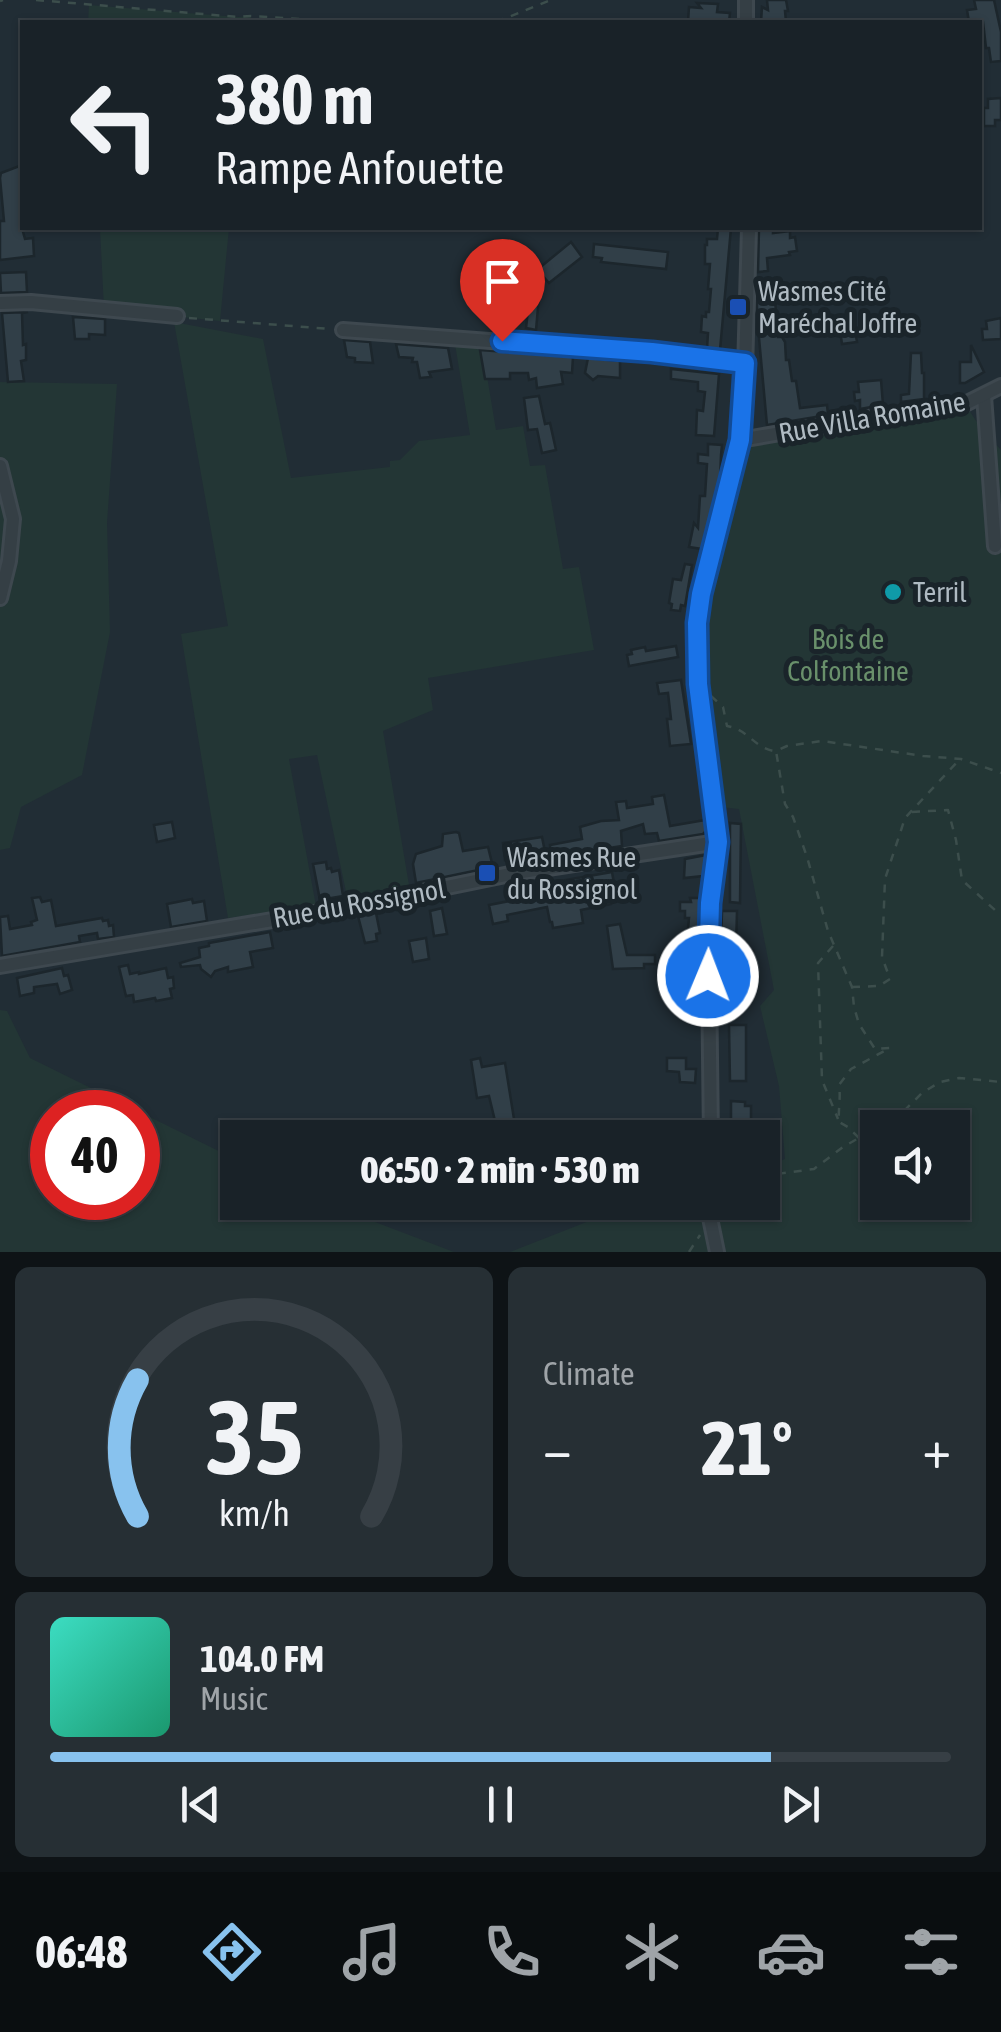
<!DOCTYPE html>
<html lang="en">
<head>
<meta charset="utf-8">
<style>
	body { margin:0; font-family:"Asap Condensed",sans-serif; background:#262f34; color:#f1f3f6; height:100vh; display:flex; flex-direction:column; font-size:38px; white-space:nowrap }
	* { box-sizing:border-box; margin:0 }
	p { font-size:32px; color:#9fa4a8 }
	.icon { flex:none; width:55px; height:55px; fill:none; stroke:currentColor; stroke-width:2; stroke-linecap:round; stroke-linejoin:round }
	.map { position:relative; height:1252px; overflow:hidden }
	.sheet { display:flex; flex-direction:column; gap:15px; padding:15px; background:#0e1316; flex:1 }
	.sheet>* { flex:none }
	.guide { position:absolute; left:20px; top:20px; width:962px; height:210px; border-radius:0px; box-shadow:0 2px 8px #0004,0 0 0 2px #373f45; background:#192228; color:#f1f3f6; overflow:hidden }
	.controls { position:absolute; left:860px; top:1110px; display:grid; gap:20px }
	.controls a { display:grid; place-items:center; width:110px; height:110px; border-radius:0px; background:#192228; box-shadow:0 2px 8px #0004,0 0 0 2px #373f45; font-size:50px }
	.speed { position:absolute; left:30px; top:1090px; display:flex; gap:20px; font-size:50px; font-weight:700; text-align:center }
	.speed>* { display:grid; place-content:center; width:130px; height:130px; border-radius:50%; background:#192228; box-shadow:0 2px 8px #0004,0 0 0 2px #373f45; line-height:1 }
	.speed .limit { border:15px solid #d22; background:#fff; color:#111 }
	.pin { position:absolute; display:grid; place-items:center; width:85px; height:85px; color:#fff; margin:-102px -42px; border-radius:50% 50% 50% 0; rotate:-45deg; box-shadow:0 0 10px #0007 }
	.pin .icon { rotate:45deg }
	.me { position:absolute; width:110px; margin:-55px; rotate:1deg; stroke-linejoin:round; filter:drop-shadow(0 0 8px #0008) }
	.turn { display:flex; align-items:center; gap:35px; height:210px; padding:0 30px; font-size:45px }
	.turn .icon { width:130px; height:130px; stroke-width:2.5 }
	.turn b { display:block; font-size:70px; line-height:85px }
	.big { font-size:75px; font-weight:800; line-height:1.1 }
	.sheet .widget { flex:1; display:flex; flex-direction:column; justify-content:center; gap:15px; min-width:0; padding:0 35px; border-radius:15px; background:#262f34 }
	.sheet .dial { align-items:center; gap:0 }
	.dial svg { height:260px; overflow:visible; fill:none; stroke:#373f45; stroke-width:7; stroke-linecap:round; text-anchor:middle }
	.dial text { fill:#f1f3f6; stroke:none }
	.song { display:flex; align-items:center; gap:30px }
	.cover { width:120px; height:120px; border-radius:15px; background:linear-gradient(135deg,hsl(170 70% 55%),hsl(160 70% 35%)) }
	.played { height:10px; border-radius:5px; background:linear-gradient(90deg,#88c2ee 80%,#373f45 80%) }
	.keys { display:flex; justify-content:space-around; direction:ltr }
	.heat { display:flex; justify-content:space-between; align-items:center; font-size:55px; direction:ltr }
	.sheet .tiles { flex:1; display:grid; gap:15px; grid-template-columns:1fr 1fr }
	.widget:last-child { grid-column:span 2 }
	.trip { position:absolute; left:220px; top:1120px; width:560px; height:100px; border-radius:0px; background:#192228; box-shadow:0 2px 8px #0004,0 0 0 2px #373f45; font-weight:800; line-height:100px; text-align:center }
	.dock { display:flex; height:160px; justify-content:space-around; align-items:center; background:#0a0e10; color:#9fa4a8 }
	.dock .icon { width:70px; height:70px }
	.dock .active { color:#88c2ee }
	.dock b { font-size:45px; color:#f1f3f6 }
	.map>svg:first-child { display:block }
</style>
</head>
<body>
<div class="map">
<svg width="1001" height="1252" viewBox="0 0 1001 1252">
	<rect width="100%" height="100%" fill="#212d35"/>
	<!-- green -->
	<g fill="#233635" fill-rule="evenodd">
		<path d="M 89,5 L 238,17 L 251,16 L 250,22 L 88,22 Z"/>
		<path d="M 100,228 L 229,228 L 220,321 L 104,309 Z"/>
		<path d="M 174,322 L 263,339 L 291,478 L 390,467 L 390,461 L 400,460 L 419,441 L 470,435 L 454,338 L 481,340 L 496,430 L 523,426 L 530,466 L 545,465 L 563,569 L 579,567 L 594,650 L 428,678 L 433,710 L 383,731 L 409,885 L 348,901 L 317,755 L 289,759 L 316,906 L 228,918 L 181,634 L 228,626 Z"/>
		<path d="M 0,382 L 117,384 L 107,523 L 110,632 L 82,775 L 21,807 L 10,848 L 0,850 Z"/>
		<path d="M 965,404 L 982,430 L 1001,450 L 1001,1252 L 510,1252 L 635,1203 L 762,1202 L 763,1167 L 785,1159 L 779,1086 L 760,1006 L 774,990 L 739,809 L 712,806 L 704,724 L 701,593 L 729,525 L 740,440 ZM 878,1128 L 952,1128 L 952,1202 L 878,1202 Z"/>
		<path d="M 0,1010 L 7,1011 L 30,1058 L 237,1160 L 238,1202 L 325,1203 L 454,1252 L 0,1252 ZM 52,1112 L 138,1112 L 138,1198 L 52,1198 Z"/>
	</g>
	<!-- building -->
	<g fill="#313f48" stroke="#1c262c" stroke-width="2.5">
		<path d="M 767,0 L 786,0 L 788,11 L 785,11 L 786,22 L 761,22 L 762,7 L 768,10 Z"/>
		<path d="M 974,0 L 994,0 L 1001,32 L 1001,61 L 991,62 L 989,48 L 986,48 L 983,22 L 969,22 L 967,10 L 976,9 Z"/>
		<path d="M 697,3 L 718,4 L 717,12 L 730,13 L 729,22 L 688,22 L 689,7 L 701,8 Z"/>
		<path d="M 1001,98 L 1001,120 L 995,120 L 995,126 L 984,126 L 984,108 L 988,108 L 988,99 Z"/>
		<path d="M 22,165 L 22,228 L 25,239 L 33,238 L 34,256 L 0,260 L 0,221 L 4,221 L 0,178 L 1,173 Z"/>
		<path d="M 718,228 L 731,228 L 720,350 L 707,349 L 708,333 L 701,332 L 702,316 L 706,317 L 706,312 L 709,312 L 711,289 L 708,289 L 710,264 L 705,264 L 705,245 L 707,245 L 707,239 L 717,239 Z"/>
		<path d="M 759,228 L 773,228 L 773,233 L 790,231 L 790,238 L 795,237 L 797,251 L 789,252 L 790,255 L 767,258 L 768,271 L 758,272 Z"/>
		<path d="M 571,242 L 582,257 L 549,283 L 541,274 L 536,330 L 526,328 L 532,274 Z"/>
		<path d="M 594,244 L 668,252 L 666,269 L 601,262 L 602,258 L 593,257 Z"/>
		<path d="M 26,272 L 27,292 L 1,293 L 0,273 Z"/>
		<path d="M 764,287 L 774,287 L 778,337 L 782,337 L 785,342 L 786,360 L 789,360 L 792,381 L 796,381 L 800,408 L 827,405 L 828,415 L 767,425 L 757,316 L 757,289 L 764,290 Z"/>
		<path d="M 28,312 L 22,313 L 23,345 L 26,344 L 26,360 L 21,361 L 24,381 L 8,382 L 2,313 Z"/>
		<path d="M 73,317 L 105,319 L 105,335 L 89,334 L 89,339 L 75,339 Z"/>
		<path d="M 1001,318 L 1001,339 L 983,340 L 982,329 L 987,329 L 986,321 Z"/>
		<path d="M 846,322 L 854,323 L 857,342 L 842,344 L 839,324 Z"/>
		<path d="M 344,340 L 370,342 L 373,363 L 355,362 L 355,358 L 347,357 Z"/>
		<path d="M 396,344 L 448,348 L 452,369 L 429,372 L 431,377 L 420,378 L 417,362 L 412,362 L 413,358 L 399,357 Z"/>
		<path d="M 971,345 L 984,372 L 965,383 L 960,383 L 960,362 L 971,362 Z"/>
		<path d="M 480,350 L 573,357 L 572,373 L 561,372 L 563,384 L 537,388 L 536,378 L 529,380 L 528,373 L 510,373 L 510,379 L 485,379 Z"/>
		<path d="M 911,353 L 921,353 L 922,373 L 924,373 L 924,399 L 901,402 L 901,395 L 909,394 Z"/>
		<path d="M 588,358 L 620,361 L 620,378 L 598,376 L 593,380 L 585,373 Z"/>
		<path d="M 671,369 L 719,374 L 714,436 L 696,435 L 697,410 L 703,411 L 705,392 L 698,391 L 698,382 L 671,379 Z"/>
		<path d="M 881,380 L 883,405 L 860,409 L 860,400 L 855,401 L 854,392 L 859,392 L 858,382 Z"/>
		<path d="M 539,396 L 545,424 L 550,423 L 556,450 L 542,453 L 537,429 L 528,430 L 524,398 Z"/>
		<path d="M 708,444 L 722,445 L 721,455 L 720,480 L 702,549 L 689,547 L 694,523 L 698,528 L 700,496 L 705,496 L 707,464 L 698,463 L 698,454 L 708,455 Z"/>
		<path d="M 685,564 L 692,565 L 685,606 L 681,605 L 680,611 L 671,610 L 672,604 L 669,603 L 673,579 L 681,580 Z"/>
		<path d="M 676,646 L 678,657 L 629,666 L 627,655 L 632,654 L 631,650 L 645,647 L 646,651 Z"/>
		<path d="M 681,680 L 691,744 L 670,746 L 667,719 L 671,719 L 668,693 L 659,694 L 657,683 Z"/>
		<path d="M 664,795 L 670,826 L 705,820 L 706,831 L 703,834 L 659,841 L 657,833 L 645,834 L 643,824 L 621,831 L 622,846 L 551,857 L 550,845 L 582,839 L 580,827 L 601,821 L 619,820 L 616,802 L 626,801 L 627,808 L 653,804 L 652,797 Z"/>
		<path d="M 172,822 L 175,838 L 157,842 L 154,825 Z"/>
		<path d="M 730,823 L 741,824 L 740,903 L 730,902 Z"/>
		<path d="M 456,832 L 459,833 L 463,851 L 488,847 L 493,867 L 416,883 L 413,864 L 416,854 L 442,846 L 443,834 Z"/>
		<path d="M 542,837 L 545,852 L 505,860 L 503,843 Z"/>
		<path d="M 706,855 L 703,876 L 684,878 L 685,859 Z"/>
		<path d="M 326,862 L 327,869 L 331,868 L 332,872 L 339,870 L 343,896 L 320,900 L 313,864 Z"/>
		<path d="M 612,872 L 616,895 L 609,896 L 611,904 L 581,910 L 583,923 L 553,928 L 552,922 L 550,922 L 547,907 L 507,915 L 508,921 L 493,924 L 489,905 L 545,894 L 543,884 Z"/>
		<path d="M 40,897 L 42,902 L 51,900 L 56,926 L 102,918 L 103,921 L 108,920 L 109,926 L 113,925 L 114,937 L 98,939 L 97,933 L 79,936 L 80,942 L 2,956 L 0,917 L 8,916 L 10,929 L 32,925 L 31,922 L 37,920 L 32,898 Z"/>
		<path d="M 690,898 L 700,898 L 699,941 L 687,941 L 689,918 L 685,918 L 685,911 L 680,911 L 680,902 L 691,902 Z"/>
		<path d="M 192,899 L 193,903 L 204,901 L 207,921 L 171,927 L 167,904 Z"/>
		<path d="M 442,908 L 447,934 L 434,936 L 430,911 Z"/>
		<path d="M 722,911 L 737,911 L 736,950 L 753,951 L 753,964 L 746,964 L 747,992 L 743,992 L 743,999 L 729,1001 L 729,971 L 720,971 Z"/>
		<path d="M 376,913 L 380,933 L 376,934 L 377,941 L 365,943 L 358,916 Z"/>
		<path d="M 620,924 L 627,955 L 655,955 L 655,964 L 644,964 L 644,968 L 613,969 L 607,926 Z"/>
		<path d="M 270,932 L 273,948 L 250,952 L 253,967 L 228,972 L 228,967 L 215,971 L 211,977 L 201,969 L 200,965 L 181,967 L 180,963 L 200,957 L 199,948 L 209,946 L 209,943 Z"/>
		<path d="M 426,938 L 429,959 L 413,962 L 409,941 Z"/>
		<path d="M 128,965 L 130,974 L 139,972 L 139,974 L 166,968 L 168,978 L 173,977 L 174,988 L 170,989 L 172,998 L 156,1001 L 155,998 L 134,1002 L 133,995 L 126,996 L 119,967 Z"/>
		<path d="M 699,965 L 698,995 L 687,995 L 687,988 L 684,988 L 684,966 Z"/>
		<path d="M 62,968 L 64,976 L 68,975 L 72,990 L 60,994 L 57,984 L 34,987 L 34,993 L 20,996 L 17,978 Z"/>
		<path d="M 729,1025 L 746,1025 L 746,1081 L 730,1081 Z"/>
		<path d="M 480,1058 L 482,1067 L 505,1063 L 514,1119 L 495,1121 L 489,1096 L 477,1098 L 471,1060 Z"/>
		<path d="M 667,1058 L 686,1058 L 686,1069 L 696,1069 L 695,1083 L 680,1082 L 679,1072 L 667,1071 Z"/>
		<path d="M 731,1101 L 745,1102 L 745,1106 L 751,1106 L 751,1123 L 731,1124 Z"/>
	</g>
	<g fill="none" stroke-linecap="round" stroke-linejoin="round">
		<!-- minor casing -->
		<g stroke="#3e484f" stroke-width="18">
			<g id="minor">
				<path d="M 746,0 L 746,22"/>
				<path d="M 0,303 L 31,302 L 177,316"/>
				<path d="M 343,330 L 652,353 L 745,363"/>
				<path d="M 984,396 L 995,546"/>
				<path d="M 740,440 L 903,412 L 965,404 L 1001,386"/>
				<path d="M 0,466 L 13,519 L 9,561 L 0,598"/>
				<path d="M 0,966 L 349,907 L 515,873 L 718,842"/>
				<path d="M 711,1138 L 709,976 L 710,903 L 718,842 L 698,684 L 697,623 L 701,593 L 740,440 L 744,406 L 749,228"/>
				<path d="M 710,1202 L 710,1218 L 717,1252"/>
			</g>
		</g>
		<!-- path -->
		<g stroke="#3c4e4c" stroke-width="2.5" stroke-dasharray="8 8" stroke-linecap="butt">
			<path d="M 36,0 L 238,17 L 251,16 L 346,22"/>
			<path d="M 0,1 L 3,0"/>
			<path d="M 496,22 L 551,0"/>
			<path d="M 189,318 L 330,329"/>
			<path d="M 711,696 L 723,707 L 727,726 C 749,730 753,747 774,751"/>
			<path d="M 912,812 L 948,810 L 956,840 L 962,880 L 996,911"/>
			<path d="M 833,946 L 818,963 L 822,1080 L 838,1119"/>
			<path d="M 852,987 L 879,986 L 890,979 L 882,957 L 885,879 L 905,818 L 959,760"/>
			<path d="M 859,1138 L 848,1127 L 839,1122 C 838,1109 841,1098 839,1085 L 851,1069 L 890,1048 L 875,1049 L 859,1024 L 854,1007 L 852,987 L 828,931 L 807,857 L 793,817 L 785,804 L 776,751 L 787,746 L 822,741 L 923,756 L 961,759 L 1001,773"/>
			<path d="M 762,1176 L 814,1169 L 843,1147 L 901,1114 L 922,1093 L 940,1082 L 959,1078 L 1001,1082"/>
			<path d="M 689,1252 L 700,1235"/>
		</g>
		<!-- minor -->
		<use href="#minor" stroke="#353f45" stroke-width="12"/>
	</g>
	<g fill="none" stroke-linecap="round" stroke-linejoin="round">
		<!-- route casing -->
		<g stroke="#114b97" stroke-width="25">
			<path id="route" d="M 502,341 L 652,352 L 745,363 L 740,440 L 701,594 L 697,623 L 698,684 L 718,842 L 710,903 L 708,976"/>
		</g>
		<!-- route -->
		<use href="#route" stroke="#1a73e8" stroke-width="18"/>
	</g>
	<!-- markers -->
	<g fill="#1a4fb4" stroke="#1a242a" stroke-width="4">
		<rect x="728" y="297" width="20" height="20" rx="5"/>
		<rect x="477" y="863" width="20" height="20" rx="5"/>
	</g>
	<circle fill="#0f9aa8" stroke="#1a242a" stroke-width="4" cx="893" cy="592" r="10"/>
	<g text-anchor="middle" stroke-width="10" stroke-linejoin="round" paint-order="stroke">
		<!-- poi labels -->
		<g font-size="28" fill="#afbac2" stroke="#1a242a" text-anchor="start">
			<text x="758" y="301">Wasmes Cité<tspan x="758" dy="32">Maréchal Joffre</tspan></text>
			<text x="913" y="602">Terril</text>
			<text x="507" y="867">Wasmes Rue<tspan x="507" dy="32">du Rossignol</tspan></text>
		</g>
		<!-- street labels -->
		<g font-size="28" fill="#afbac2" stroke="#1a242a">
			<text transform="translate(872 417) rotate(-10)" y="10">Rue Villa Romaine</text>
			<text transform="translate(359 903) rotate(-10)" y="10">Rue du Rossignol</text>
		</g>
		<!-- park labels -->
		<g font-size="28" fill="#69906b" stroke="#1a242a">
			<text x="848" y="649">Bois de<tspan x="848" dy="32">Colfontaine</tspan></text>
		</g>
	</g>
</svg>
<div class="controls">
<a><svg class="icon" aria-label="sound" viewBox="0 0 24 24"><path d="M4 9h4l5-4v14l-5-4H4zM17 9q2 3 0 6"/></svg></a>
</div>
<div class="speed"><div class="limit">40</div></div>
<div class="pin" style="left:502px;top:341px;background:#d93025"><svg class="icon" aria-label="arrive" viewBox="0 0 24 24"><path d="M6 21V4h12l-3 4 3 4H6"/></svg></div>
<svg class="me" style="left:708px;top:976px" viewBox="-20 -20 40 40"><circle r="17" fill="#1a73e8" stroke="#fff" stroke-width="3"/><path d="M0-11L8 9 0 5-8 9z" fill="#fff"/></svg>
<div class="trip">06:50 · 2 min · 530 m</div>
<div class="guide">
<div class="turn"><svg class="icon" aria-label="left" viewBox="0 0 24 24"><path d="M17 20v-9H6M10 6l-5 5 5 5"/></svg><div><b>380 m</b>Rampe Anfouette</div></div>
</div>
</div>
<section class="sheet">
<div class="tiles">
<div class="widget dial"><svg viewBox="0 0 100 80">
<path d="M14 69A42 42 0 1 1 86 69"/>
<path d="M14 69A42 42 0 0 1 14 27" stroke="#88c2ee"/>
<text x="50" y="56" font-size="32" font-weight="700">35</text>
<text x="50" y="72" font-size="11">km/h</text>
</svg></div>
<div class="widget"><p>Climate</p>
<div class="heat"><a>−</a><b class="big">21°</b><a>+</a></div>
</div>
<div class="widget">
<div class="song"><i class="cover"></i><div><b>104.0 FM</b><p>Music</p></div></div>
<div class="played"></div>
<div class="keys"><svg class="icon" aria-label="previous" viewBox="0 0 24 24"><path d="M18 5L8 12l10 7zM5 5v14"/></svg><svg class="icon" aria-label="pause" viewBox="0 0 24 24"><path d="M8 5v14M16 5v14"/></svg><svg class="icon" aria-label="next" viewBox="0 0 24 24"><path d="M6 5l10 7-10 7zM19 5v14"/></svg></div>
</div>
</div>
</section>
<nav class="dock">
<b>06:48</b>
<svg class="icon active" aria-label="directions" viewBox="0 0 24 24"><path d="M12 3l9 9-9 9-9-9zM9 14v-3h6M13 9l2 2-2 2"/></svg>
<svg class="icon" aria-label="music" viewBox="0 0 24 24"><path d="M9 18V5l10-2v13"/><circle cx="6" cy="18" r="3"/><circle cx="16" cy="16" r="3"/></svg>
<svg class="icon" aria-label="phone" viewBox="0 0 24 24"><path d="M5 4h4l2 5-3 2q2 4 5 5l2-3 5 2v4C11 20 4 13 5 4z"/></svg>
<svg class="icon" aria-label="climate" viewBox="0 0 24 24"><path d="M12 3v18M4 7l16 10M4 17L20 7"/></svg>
<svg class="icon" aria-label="car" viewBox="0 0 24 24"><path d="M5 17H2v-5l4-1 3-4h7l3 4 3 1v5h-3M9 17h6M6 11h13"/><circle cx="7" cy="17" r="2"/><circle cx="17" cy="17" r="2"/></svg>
<svg class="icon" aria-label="filters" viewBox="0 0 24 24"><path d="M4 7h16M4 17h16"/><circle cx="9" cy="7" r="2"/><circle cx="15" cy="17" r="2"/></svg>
</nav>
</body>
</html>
